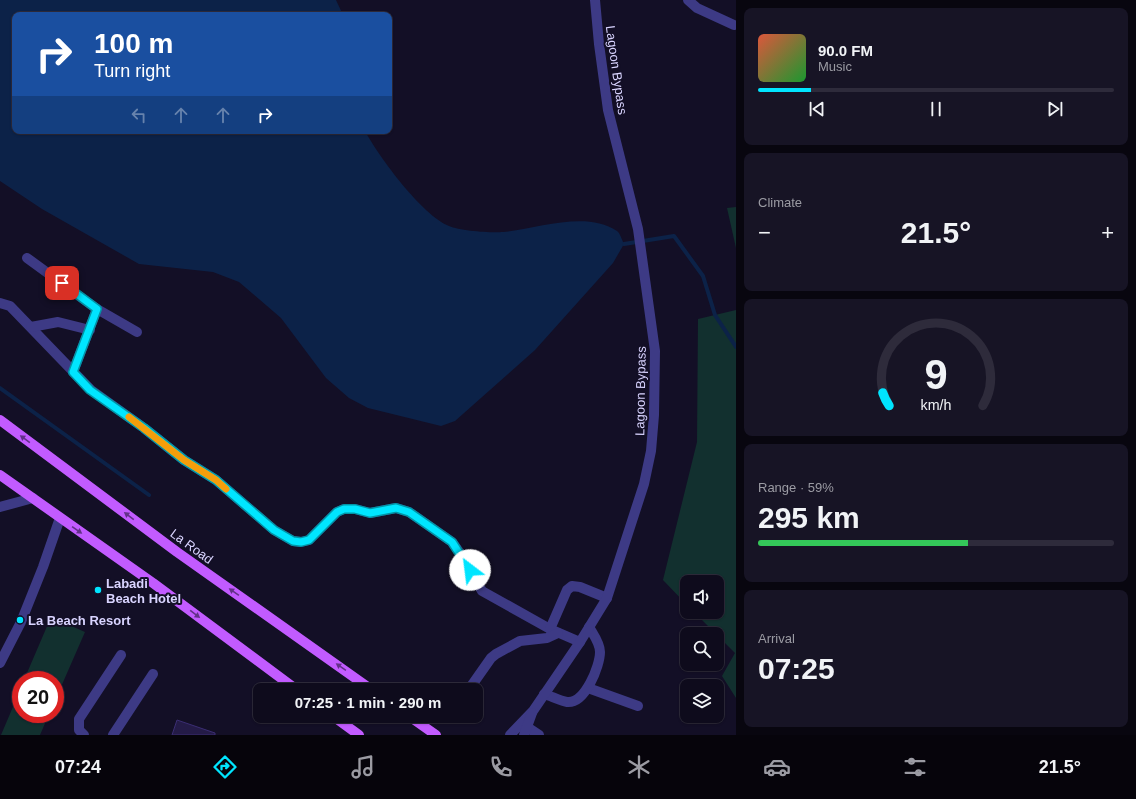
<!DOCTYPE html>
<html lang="en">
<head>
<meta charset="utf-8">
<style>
	body { margin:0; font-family:Arial,sans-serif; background:#171425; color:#f1f3f6; height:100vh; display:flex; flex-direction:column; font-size:15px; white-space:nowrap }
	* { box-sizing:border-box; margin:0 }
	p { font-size:13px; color:#9b9ba3 }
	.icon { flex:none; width:22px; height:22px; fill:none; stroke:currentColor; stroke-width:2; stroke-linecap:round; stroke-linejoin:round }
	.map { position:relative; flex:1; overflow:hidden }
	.sheet { display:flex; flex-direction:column; gap:8px; padding:8px; background:#08060f; width:400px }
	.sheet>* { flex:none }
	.top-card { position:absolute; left:12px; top:12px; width:380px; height:122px; border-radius:8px; box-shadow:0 1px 3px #0004,0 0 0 1px #2e2b3b; background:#1a4fa0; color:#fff; overflow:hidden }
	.tools { position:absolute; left:680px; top:575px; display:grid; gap:8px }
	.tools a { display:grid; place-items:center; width:44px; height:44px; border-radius:8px; background:#0e0b1c; box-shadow:0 1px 3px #0004,0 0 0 1px #2e2b3b; font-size:20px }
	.speed { position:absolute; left:12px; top:671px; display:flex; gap:8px; font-size:20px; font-weight:700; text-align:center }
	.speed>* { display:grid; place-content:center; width:52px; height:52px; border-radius:50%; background:#0e0b1c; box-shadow:0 1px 3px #0004,0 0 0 1px #2e2b3b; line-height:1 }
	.speed .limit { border:6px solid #d22; background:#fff; color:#111 }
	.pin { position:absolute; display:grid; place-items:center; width:34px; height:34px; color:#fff; margin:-17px; border-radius:8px; box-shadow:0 2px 6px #0006 }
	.me { position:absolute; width:44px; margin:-22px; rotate:330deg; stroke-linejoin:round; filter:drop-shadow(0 0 3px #0008) }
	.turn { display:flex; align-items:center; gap:14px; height:84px; padding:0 16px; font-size:18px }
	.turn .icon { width:52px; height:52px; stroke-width:2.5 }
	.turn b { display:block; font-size:28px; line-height:34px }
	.lanes { display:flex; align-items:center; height:38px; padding:0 16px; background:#0003; justify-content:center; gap:20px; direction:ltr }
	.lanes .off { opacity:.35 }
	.big { font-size:30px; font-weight:800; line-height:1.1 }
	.sheet .widget { flex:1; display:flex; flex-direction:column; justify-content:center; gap:6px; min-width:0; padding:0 14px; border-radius:8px; background:#171425 }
	.sheet .dial { align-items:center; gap:0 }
	.dial svg { height:104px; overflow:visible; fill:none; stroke:#2e2b3b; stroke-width:7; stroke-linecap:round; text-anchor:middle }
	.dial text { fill:#f1f3f6; stroke:none }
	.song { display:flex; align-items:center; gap:12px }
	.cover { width:48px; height:48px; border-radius:6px; background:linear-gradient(135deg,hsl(10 70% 55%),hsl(130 70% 35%)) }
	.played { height:4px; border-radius:2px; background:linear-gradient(90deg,#00e5ff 15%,#2e2b3b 15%) }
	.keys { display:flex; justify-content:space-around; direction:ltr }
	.heat { display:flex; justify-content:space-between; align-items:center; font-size:22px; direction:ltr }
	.charge { height:6px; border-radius:3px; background:linear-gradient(90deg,#34c759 59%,#2e2b3b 0) }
	.trip { position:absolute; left:253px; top:683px; width:230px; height:40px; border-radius:8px; background:#0e0b1c; box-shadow:0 1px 3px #0004,0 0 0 1px #2e2b3b; font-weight:800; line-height:40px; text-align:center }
	.menu { display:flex; height:64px; justify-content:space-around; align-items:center; background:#06040b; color:#9b9ba3 }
	.menu .icon { width:28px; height:28px }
	.menu .active { color:#00e5ff }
	.menu b { font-size:18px; color:#f1f3f6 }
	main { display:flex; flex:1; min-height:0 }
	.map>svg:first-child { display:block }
</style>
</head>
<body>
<main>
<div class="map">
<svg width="736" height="735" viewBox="0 0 736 735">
	<rect width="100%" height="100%" fill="#130f26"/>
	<!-- green -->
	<g fill="#12302f">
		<path d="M 736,207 L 736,248 L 727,208 Z"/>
		<path d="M 736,310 L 736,698 L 722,676 L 735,653 L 694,612 L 717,612 L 717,582 L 687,582 L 687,605 L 663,580 L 697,442 L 698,319 Z"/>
		<path d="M 51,617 L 85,632 L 57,696 L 55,696 L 55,680 L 24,680 Z"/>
		<path d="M 21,688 L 21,714 L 49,714 L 40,735 L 1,735 Z"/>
	</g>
	<!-- water -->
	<path fill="#0c2248" d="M 0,0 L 336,0 L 343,15 L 15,15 L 15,131 L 365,131 C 379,157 422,215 449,226 C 460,231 491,233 503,232 C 537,229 586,210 617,231 C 620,233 622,240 624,244 L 613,263 L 535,350 L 455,421 L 441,426 L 368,408 L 349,398 L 326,378 L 281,318 L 239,282 L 213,272 L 139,264 L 42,209 L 0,181 Z"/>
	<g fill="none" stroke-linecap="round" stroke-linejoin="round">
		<!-- stream -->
		<g stroke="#0c2248" stroke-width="4">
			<path d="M 624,244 L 674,236 L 703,276 L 715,315 L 736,347"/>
			<path d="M 0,388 L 149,495"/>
		</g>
	</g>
	<!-- building -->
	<path fill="#241b47" stroke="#3b2d73" d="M 177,720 L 215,733 L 215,735 L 172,735 Z"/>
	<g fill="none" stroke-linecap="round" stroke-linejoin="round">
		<!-- minor -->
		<g stroke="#3d3a85" stroke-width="10">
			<path d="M 688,0 L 697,8 L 734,25"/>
			<path d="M 27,258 L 97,309"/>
			<path d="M 0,303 L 10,306 L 91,390 L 144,428 L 184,460 L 216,480 L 274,530 L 293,541 L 301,542 L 309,540 L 337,512 L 344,509 L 355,509 L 370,513 L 396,508 L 409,512 L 452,542 L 462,556 L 482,591 L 550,629 L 580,642"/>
			<path d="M 31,327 L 58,322 L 90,330"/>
			<path d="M 73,372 L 97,309 L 137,332"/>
			<path d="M 0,507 L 33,498"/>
			<path d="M 550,629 L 567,590 L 572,586 L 580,587 L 607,598"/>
			<path d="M 0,663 L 21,622 L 43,567 L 60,518"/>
			<path d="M 472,685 L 491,658 L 496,654 L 520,641 L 547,638 L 558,633"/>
			<path d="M 588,688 L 638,706"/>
			<path d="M 544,694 C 551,696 560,701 567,702 C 585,704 600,666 600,652 C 600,643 593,634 589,627"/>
			<path d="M 527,727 L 539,735"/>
			<path d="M 84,735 L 79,730 L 79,719 L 121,655"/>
			<path d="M 113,735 L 153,674"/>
			<path d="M 510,735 L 533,711 L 580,642 L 607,598 L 644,484 L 651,451 L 654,415 L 655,351 L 638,229 L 608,110 L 599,44 L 595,0"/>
			<path d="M 524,735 L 532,713"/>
		</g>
		<!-- major -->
		<g stroke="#c25bff" stroke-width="10">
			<path d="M 0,420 L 177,552 L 372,690"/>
			<path d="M 0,475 L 153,583 L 297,690"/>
			<path d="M 333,716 L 359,735"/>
			<path d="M 409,716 L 436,735"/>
		</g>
	</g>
	<!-- one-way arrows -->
	<defs><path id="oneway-solid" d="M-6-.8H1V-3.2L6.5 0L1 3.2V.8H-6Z"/></defs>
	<g fill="#623188">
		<use href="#oneway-solid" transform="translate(25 439) rotate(-144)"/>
		<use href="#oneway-solid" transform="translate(129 516) rotate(-143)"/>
		<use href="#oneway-solid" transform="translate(77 530) rotate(35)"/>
		<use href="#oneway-solid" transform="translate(234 592) rotate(-145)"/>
		<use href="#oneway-solid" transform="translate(195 614) rotate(37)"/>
		<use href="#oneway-solid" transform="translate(341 667) rotate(-145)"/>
	</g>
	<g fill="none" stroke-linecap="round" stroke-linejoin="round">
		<!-- route casing -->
		<g stroke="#0095a6" stroke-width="10">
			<path id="route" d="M 62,283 L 97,309 L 73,372 L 90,390 L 144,428 L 184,460 L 216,480 L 274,530 L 293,541 L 301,542 L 309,540 L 337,512 L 344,509 L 355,509 L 370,513 L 396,508 L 409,512 L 452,542 L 470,570"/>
		</g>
		<!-- route -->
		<use href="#route" stroke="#00e5ff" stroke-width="7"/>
		<!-- slow -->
		<path stroke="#f59e0b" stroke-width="7" d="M 129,417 L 184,460 L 216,480 L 226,489"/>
	</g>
	<!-- markers -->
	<g fill="#00e5ff" stroke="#130f26" stroke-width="1.5">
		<circle cx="98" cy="590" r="4"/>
		<circle cx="20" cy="620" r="4"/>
	</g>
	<g text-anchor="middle" stroke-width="4" stroke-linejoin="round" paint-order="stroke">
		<!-- street labels -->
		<g font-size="13" fill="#d9d4ff" stroke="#130f26">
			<text transform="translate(617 70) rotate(82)" y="5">Lagoon Bypass</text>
			<text transform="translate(640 391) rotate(-89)" y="5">Lagoon Bypass</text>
			<text transform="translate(192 546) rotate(36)" y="5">La Road</text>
		</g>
		<!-- poi labels -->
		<g font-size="13" font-weight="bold" fill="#d9d4ff" stroke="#130f26" text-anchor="start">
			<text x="106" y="588">Labadi<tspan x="106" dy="15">Beach Hotel</tspan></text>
			<text x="28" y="625">La Beach Resort</text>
		</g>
	</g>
</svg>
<div class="tools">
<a><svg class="icon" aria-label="sound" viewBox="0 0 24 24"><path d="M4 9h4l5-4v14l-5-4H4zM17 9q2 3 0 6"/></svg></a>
<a><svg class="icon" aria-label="search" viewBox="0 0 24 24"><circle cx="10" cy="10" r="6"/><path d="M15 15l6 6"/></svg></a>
<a><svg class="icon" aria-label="layers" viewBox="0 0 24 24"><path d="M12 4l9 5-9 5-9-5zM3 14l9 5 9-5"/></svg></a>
</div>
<div class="speed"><div class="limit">20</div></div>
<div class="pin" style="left:62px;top:283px;background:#d93025"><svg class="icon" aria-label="arrive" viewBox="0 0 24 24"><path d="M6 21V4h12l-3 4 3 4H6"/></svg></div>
<svg class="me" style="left:470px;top:570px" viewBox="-20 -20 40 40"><circle r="19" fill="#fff"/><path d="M0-13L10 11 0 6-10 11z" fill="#00e5ff"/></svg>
<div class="trip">07:25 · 1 min · 290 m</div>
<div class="top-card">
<div class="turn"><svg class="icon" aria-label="right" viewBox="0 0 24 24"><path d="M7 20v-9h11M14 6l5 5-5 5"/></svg><div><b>100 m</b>Turn right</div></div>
<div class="lanes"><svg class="icon off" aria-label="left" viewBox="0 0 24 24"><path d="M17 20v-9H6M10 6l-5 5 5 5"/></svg><svg class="icon off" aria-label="ahead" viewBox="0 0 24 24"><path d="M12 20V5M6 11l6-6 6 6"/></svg><svg class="icon off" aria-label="ahead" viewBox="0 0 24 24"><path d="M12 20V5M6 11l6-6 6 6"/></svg><svg class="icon" aria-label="right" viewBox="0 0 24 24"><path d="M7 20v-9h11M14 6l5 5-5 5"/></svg></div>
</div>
</div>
<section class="sheet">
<div class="widget">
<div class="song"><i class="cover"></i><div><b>90.0 FM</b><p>Music</p></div></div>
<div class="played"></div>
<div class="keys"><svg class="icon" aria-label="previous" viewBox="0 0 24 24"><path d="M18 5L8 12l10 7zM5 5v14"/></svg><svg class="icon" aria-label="pause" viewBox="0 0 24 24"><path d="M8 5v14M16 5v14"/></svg><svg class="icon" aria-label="next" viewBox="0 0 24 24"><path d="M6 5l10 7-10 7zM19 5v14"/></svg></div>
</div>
<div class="widget"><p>Climate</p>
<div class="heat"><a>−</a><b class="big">21.5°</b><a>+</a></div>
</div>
<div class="widget dial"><svg viewBox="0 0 100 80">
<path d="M14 69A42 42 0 1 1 86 69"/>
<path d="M14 69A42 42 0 0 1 9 59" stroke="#00e5ff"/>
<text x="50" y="56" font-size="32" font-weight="700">9</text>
<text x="50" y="72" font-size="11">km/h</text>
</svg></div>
<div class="widget"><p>Range · 59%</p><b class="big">295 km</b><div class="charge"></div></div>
<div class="widget"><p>Arrival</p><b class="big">07:25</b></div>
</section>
</main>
<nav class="menu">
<b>07:24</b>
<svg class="icon active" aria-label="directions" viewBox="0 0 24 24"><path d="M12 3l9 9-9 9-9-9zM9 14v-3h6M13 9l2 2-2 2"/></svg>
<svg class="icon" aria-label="music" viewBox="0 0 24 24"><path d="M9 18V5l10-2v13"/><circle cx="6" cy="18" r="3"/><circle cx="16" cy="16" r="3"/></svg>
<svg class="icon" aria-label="phone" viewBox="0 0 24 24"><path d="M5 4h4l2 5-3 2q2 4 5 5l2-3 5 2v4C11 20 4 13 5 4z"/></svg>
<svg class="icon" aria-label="climate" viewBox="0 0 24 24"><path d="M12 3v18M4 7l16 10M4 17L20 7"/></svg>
<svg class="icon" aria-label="car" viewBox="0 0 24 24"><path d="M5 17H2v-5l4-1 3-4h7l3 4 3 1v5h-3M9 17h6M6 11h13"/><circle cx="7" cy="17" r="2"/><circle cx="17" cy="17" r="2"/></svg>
<svg class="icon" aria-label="filters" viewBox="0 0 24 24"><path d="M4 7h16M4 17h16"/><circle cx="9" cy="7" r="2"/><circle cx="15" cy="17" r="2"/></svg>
<b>21.5°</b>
</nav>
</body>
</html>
